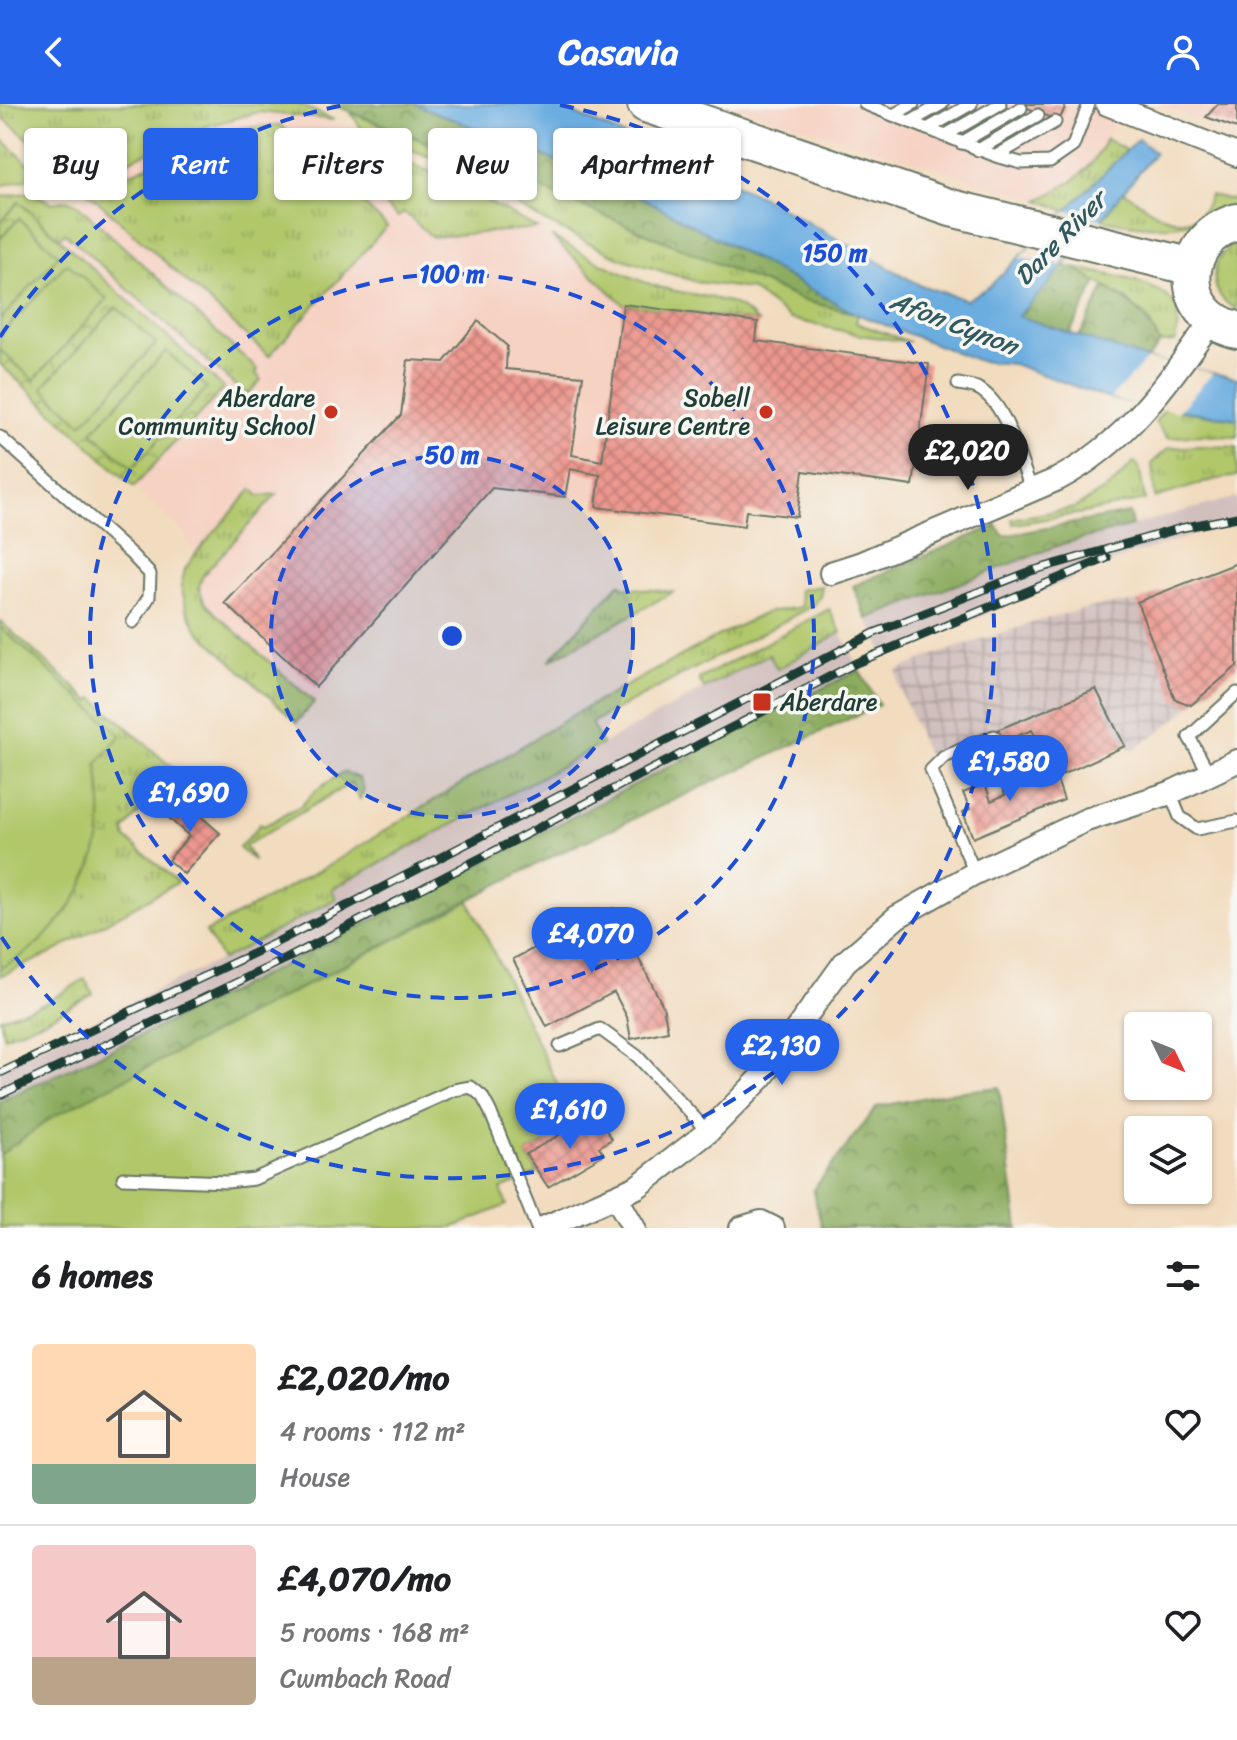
<!DOCTYPE html>
<html lang="en">
<head>
<meta charset="utf-8">
<style>
  :root { --surface:#fff; --page:#f2f2f2; --text:#202124; --muted:#757577; --line:#e0e0e0; --accent:#2563eb }
  body { margin:0; font-family:Sriracha,sans-serif; background:var(--page); color:var(--text); height:100vh; display:flex; flex-direction:column; font-size:30px; white-space:nowrap }
  * { box-sizing:border-box; margin:0 }
  p { font-size:26px; color:var(--muted) }
  .icon { flex:none; width:44px; height:44px; fill:none; stroke:currentColor; stroke-width:2; stroke-linecap:round; stroke-linejoin:round }
  .map { position:relative; height:1124px; overflow:hidden }
  .details { display:flex; flex-direction:column; background:var(--surface); flex:1 }
  .details>* { flex:none }
  .top-card { position:absolute; left:24px; top:24px; width:800px; height:72px; display:flex; gap:16px }
  .needle { width:52px; rotate:133deg }
  .buttons { position:absolute; left:1124px; top:908px; display:grid; gap:16px }
  .buttons a { display:grid; place-items:center; width:88px; height:88px; border-radius:8px; background:var(--surface); box-shadow:0 2px 6px #0004; font-size:40px }
  .price { position:absolute; translate:-50% -68px; padding:0 18px; border-radius:28px; background:var(--accent); color:#fff; font-size:26px; line-height:52px; filter:drop-shadow(0 2px 4px #0008) }
  .price::after { content:''; position:absolute; left:50%; top:48px; width:24px; height:18px; margin-left:-12px; background:inherit; clip-path:polygon(0 0,100% 0,50% 100%) }
  .price.on { background:#222; color:#fff }
  ul { padding:0; list-style:none }
  li { display:flex; align-items:center; gap:24px; height:200px; padding:0 32px }
  li+li { border-top:2px solid var(--line) }
  li span { display:grid; place-items:center; flex:none; width:224px; height:160px; border-radius:8px; color:#555 }
  li>.icon { margin-inline-start:auto }
  span .icon { width:96px; height:96px; fill:#fffc; stroke-width:1 }
  li b { font-size:34px }
  h2 { display:flex; justify-content:space-between; align-items:center; height:96px; padding:0 32px; font-size:34px }
  .pill { padding:0 28px; border-radius:8px; background:var(--surface); box-shadow:0 2px 6px #0004; font-size:28px; line-height:72px }
  .pill.on { background:var(--accent); color:#fff }
  header { display:flex; justify-content:space-between; align-items:center; height:104px; padding:0 32px; background:var(--accent); color:#fff; font-size:36px; font-weight:800 }
  .map>svg:first-child { display:block }
  .built { fill:#f6d2c3 }
  .industrial { fill:url(#industrial-grid) }
  .railway { fill:#d1bfbd }
  .grass { fill:url(#grass-tufts); stroke:#688250; stroke-width:2 }
  .forest { fill:url(#forest-crowns); stroke:#56744a; stroke-width:2 }
  .park { fill:url(#park-crowns); stroke:#688250; stroke-width:2 }
  .garden { fill:#b1c76b; stroke:#688250; stroke-width:2 }
  .water { fill:#6cade0; stroke:#46758a; stroke-width:2 }
  .pier { fill:#f2dcbf }
  .building { fill:url(#building-cross-hatch) }
  .lines { fill:none; stroke-linecap:round; stroke-linejoin:round }
  .service-casing { stroke:#697565; stroke-width:15 }
  .minor-casing { stroke:#697565; stroke-width:26 }
  .primary-casing { stroke:#697565; stroke-width:40 }
  .service { stroke:#fff; stroke-width:11 }
  .minor { stroke:#fff; stroke-width:22 }
  .primary { stroke:#fff; stroke-width:36 }
  .rail-casing { stroke:#1f3d34; stroke-width:9 }
  .rail { stroke:#f6f6f2; stroke-width:6; stroke-dasharray:18; stroke-linecap:butt }
  .ring { fill:none; stroke:#1d4ed8; stroke-width:4; stroke-dasharray:14 10 }
  .poi-dot { fill:#c8321e; stroke:#f6f6f2; stroke-width:3 }
  .labels { text-anchor:middle; stroke-width:7; stroke-linejoin:round; paint-order:stroke }
  .poi-label { font-size:24px; fill:#1f3d34; stroke:#f6f6f2; text-anchor:end }
  .water-label { font-size:26px; font-style:italic; fill:#32595f; stroke:#f6f6f2 }
  .centre { fill:#1d4ed8; stroke:#f6f6f2; stroke-width:4 }
  .ring-label { font-size:24px; text-anchor:middle; font-weight:bold; fill:#1d4ed8; stroke:#f6f6f2; stroke-width:7; stroke-linejoin:round; paint-order:stroke }
</style>
</head>
<body>
<header><svg class="icon" aria-label="back" viewBox="0 0 24 24"><path d="M15 5l-7 7 7 7"/></svg>Casavia<svg class="icon" aria-label="person" viewBox="0 0 24 24"><circle cx="12" cy="8" r="4"/><path d="M4 21q1-7 8-7t8 7"/></svg></header>
<div class="map">
<svg width="1237" height="1124" viewBox="0 0 1237 1124">
  <defs>
    <pattern id="industrial-grid" width="8" height="8" patternUnits="userSpaceOnUse" patternTransform="scale(2)"><rect width="8" height="8" fill="#d1bfbd"/><path d="M0 4h8M4 0v8" fill="none" stroke="#a99c9a"/></pattern>
    <pattern id="grass-tufts" width="24" height="20" patternUnits="userSpaceOnUse" patternTransform="scale(2)"><rect width="24" height="20" fill="#b1c76b"/><path d="M3 7l-1-3M5 7V3M7 7l1-3M15 17l-1-3M17 17v-4M19 17l1-3" fill="none" stroke="#8fa359"/></pattern>
    <pattern id="forest-crowns" width="20" height="18" patternUnits="userSpaceOnUse" patternTransform="scale(2)"><rect width="20" height="18" fill="#8cac5f"/><path d="M2 6a3 3 0 1 1 6 0M12 15a3 3 0 1 1 6 0" fill="none" stroke="#728d4f"/></pattern>
    <pattern id="park-crowns" width="20" height="18" patternUnits="userSpaceOnUse" patternTransform="scale(2)"><rect width="20" height="18" fill="#b1c76b"/><path d="M2 6a3 3 0 1 1 6 0M12 15a3 3 0 1 1 6 0" fill="none" stroke="#8fa359"/></pattern>
    <pattern id="building-cross-hatch" width="8" height="8" patternUnits="userSpaceOnUse" patternTransform="scale(2)"><rect width="8" height="8" fill="#ed988f"/><path d="M0 0l8 8M0 8l8-8" fill="none" stroke="#bf7d76"/></pattern>
  </defs>
  <rect width="100%" height="100%" fill="#f6f6f2"/>
  <filter id="ink" filterUnits="userSpaceOnUse"><feTurbulence type="fractalNoise" baseFrequency=".0125" numOctaves="2"/><feDisplacementMap in="SourceGraphic" scale="16" xChannelSelector="R" yChannelSelector="G"/><feConvolveMatrix kernelMatrix="1 2 1 2 8 2 1 2 1" color-interpolation-filters="sRGB"/></filter>
  <filter id="wash" filterUnits="userSpaceOnUse"><feTurbulence type="fractalNoise" baseFrequency=".006" numOctaves="4" result="noise"/><feDisplacementMap in="SourceGraphic" scale="32" xChannelSelector="R" yChannelSelector="G"/><feGaussianBlur stdDeviation="1.8" result="paint"/><feColorMatrix in="noise" values="0 0 0 0 0 0 0 0 0 0 0 0 0 0 0 0 0 1.4 0 .05"/><feComposite in="paint" operator="in"/></filter>
  <g filter="url(#wash)">
    <rect width="100%" height="100%" fill="#f2dcbf"/>
    <g class="built">
      <polygon points="728,0 1123,0 1096,57 1072,79 1039,96"/>
      <polygon points="1159,0 1237,0 1237,34 1165,2"/>
      <polygon points="259,8 297,11 342,20 341,31 436,70 608,163 619,182 623,200 597,396 492,384 332,567 338,572 297,618 198,527 187,506 181,482 185,465 197,448 186,438 185,429 0,260 0,118 73,106 93,85 92,61 121,60 207,22"/>
    </g>
    <polygon class="industrial" points="1237,459 1237,562 1172,618 1134,646 1125,642 1057,673 1032,626 1002,638 997,626 928,653 898,581 897,567 925,554 1044,515 1101,501 1137,498"/>
    <g class="railway">
      <polygon points="1237,393 1237,420 1201,428 1128,452 967,518 886,554 867,515 1062,440"/>
      <polygon points="841,528 859,566 672,660 274,866 88,957 0,997 0,962 262,835 336,795 331,786 769,550 778,565"/>
    </g>
    <g class="grass">
      <polygon points="0,0 298,0 334,16 259,8 207,22 121,60 81,60 61,45 42,47 0,11"/>
      <polygon points="351,9 507,70 805,197 858,210 856,219 910,238 860,231 791,215 750,185 697,178 620,154 544,117 440,57 363,27"/>
      <polygon points="280,21 387,122 269,252 81,82 83,73 128,70 241,24"/>
      <polygon points="340,31 436,70 537,124 432,133 404,108 398,113 326,47"/>
      <polygon points="0,33 32,63 29,75 0,82"/>
      <path d="M1106 35 1127 47 1066 107 1039 96C1071 79 1091 69 1106 35Z"/>
      <path d="M1123 87C1151 106 1194 142 1210 91L1237 97V105C1181 125 1161 127 1103 116Z"/>
      <polygon points="31,88 52,99 67,96 78,101 258,266 256,269 261,276 248,290 240,286 65,129 59,134 19,98 0,118 0,93"/>
      <path d="M551 132C585 151 619 170 656 182 692 194 730 188 758 218L623 200Z"/>
      <path d="M1237 139V205C1207 193 1207 152 1237 139Z"/>
      <path d="M1074 164C1100 169 1159 177 1174 200 1181 211 1177 226 1175 238L1160 239 1146 213 1126 195Z"/>
      <polygon points="1165,305 1237,315 1237,333 1198,331 1167,334 1155,318"/>
      <polygon points="1199,342 1237,343 1237,372 1213,376 1155,394 1152,359 1169,344"/>
      <polygon points="1134,358 1139,363 1145,396 1083,409 1013,420 1012,415 1074,404 1111,382"/>
      <polygon points="252,385 259,392 277,390 203,471 199,483 204,497 216,510 314,598 297,618 198,527 187,506 181,482 185,465 197,448"/>
      <polygon points="619,480 622,480 622,483 673,488 549,557"/>
      <polygon points="822,482 820,493 813,502 591,619 602,640 332,785 336,795 222,856 206,828 329,761 576,609 716,533 767,508 802,503 799,486"/>
      <polygon points="829,505 841,528 777,565 769,550 704,585 699,575"/>
      <polygon points="0,517 90,597 94,594 176,667 124,726 126,734 178,778 50,850 0,872 0,848 83,690 109,621 0,523"/>
      <polygon points="343,668 359,674 364,685 360,695 351,679 245,742 254,757 239,744 260,720 264,722 301,702 315,687"/>
      <polygon points="85,875 93,890 45,916 4,933 0,914 45,899"/>
    </g>
    <g class="forest">
      <polygon points="331,0 415,0 628,86 854,209 805,197 507,70"/>
      <polygon points="1061,161 1074,164 1097,178 1069,230 1017,213"/>
      <path d="M1105 183C1133 200 1145 211 1160 239L1147 255 1079 233Z"/>
      <polygon points="1129,409 1132,422 1062,440 867,515 853,482 997,421 1003,432"/>
      <path d="M859 566 879 601 553 752 56 1011 0 1051V997C292 865 573 709 859 566Z"/>
      <polygon points="999,983 1018,1124 822,1124 813,1086 877,1003 946,989"/>
    </g>
    <polygon class="park" points="19,98 224,284 134,383 0,260 0,118"/>
    <g class="garden">
      <polygon points="19,114 59,151 0,216 0,135"/>
      <polygon points="67,159 107,195 34,276 0,246 0,232"/>
      <polygon points="116,203 156,239 82,320 42,284"/>
      <polygon points="166,247 207,284 132,364 92,328"/>
      <path d="M0 523 121 631 97 660C101 686 104 715 98 741 85 793 48 841 0 864Z"/>
      <polygon points="469,797 577,1021 526,1050 538,1069 501,1085 507,1101 452,1124 0,1124 0,1051 56,1011"/>
    </g>
    <path class="water" d="M415 0H553L760 92 920 181 966 196 990 182 1138 35 1155 49C1109 103 1068 162 1018 212L1147 255 1237 274V315L1110 295 1013 260 979 257 854 209 628 86Z"/>
    <g class="pier">
      <polygon points="1066,107 1103,116 1061,161 1019,154"/>
      <polygon points="1147,255 1213,269 1178,308 1110,295"/>
    </g>
    <g id="blocks">
      <g class="building">
        <polygon points="1018,0 1063,0 1066,1 1059,17"/>
        <polygon points="1218,0 1237,0 1237,24 1206,13"/>
        <polygon points="623,200 758,218 756,237 929,260 913,382 803,367 797,413 746,407 744,422 596,403 600,371 570,365 565,393 492,384 316,583 225,499 401,311 408,256 444,258 478,217 507,242 506,265 583,272 572,351 602,357"/>
        <polygon points="1237,459 1237,562 1191,601 1175,595 1137,498"/>
        <polygon points="1096,585 1125,642 1057,673 1032,626 1002,638 997,626"/>
        <polygon points="1047,663 1049,669 1054,667 1064,696 973,734 963,708 970,705 963,689 985,680 991,697 1005,691 1001,680 1023,672 1027,683 1042,677 1038,666"/>
        <polygon points="178,692 220,729 184,770 168,756 189,732 163,709"/>
        <polygon points="613,804 663,902 668,927 631,935 627,913 614,888 547,923 513,855"/>
        <polygon points="596,1010 612,1035 599,1043 604,1050 548,1083 526,1050"/>
      </g>
    </g>
  </g>
  <g filter="url(#ink)">
    <use href="#blocks" fill-opacity="0" stroke="#697565" stroke-width="2"/>
    <g class="lines">
      <g class="service-casing">
        <g id="service">
          <polyline points="865,0 996,52 1021,59 1050,58 1073,42 1089,0"/>
          <polyline points="893,11 913,0"/>
          <polyline points="910,18 942,0"/>
          <polyline points="927,25 971,0"/>
          <polyline points="944,32 1000,0"/>
          <polyline points="961,39 1021,4"/>
          <polyline points="978,46 1038,11"/>
          <polyline points="996,52 1055,18"/>
          <path d="M958 280C964 281 972 282 977 284 1008 299 1019 358 1032 386"/>
          <polyline points="0,333 131,450 150,470 149,493 133,518"/>
          <polyline points="1210,671 1189,633 1237,589"/>
          <polyline points="1170,689 1180,713 1197,725 1237,717"/>
          <polyline points="975,769 931,666 944,653 994,632"/>
          <polyline points="560,942 600,925 637,952 708,1028"/>
          <polyline points="123,1074 227,1078 254,1075 454,986 471,983 482,992 490,1007 537,1124"/>
        </g>
      </g>
      <g class="minor-casing">
        <g id="minor">
          <polyline points="1107,0 1237,51"/>
          <path d="M831 469 859 460 1058 375C1128 338 1168 278 1213 215"/>
          <polyline points="616,1093 634,1124"/>
          <polyline points="543,1124 637,1083 708,1028 762,973 845,858 897,813 975,769 1086,716 1170,689 1237,657"/>
          <polyline points="741,1124 761,1118 773,1124"/>
        </g>
      </g>
      <g class="primary-casing">
        <g id="primary">
          <polyline points="646,0 951,104 1193,163"/>
          <path d="M1237 118C1179 134 1176 212 1237 226"/>
        </g>
      </g>
      <use href="#service" class="service"/>
      <use href="#minor" class="minor"/>
      <use href="#primary" class="primary"/>
      <g class="rail-casing">
        <g id="rail">
          <polyline points="0,969 275,839 874,529 1031,467 1181,424 1237,413"/>
          <polyline points="0,991 286,855 856,559 1107,454"/>
        </g>
      </g>
      <use href="#rail" class="rail"/>
    </g>
  </g>
  <circle cx="452" cy="532" r="181" fill="#1d4ed8" fill-opacity=".12"/>
  <g class="ring">
    <circle cx="452" cy="532" r="181"/>
    <circle cx="452" cy="532" r="362"/>
    <path d="M0 233A542 542 0 0 1 344 1M560 1A542 542 0 1 1 0 831"/>
  </g>
  <g class="poi-dot">
    <circle cx="331" cy="308" r="8"/>
    <circle cx="766" cy="308" r="8"/>
    <rect x="752" y="588" width="20" height="20" rx="4"/>
  </g>
  <g class="labels">
    <g class="poi-label">
      <text x="315" y="302">Aberdare<tspan x="315" dy="28">Community School</tspan></text>
      <text x="750" y="302">Sobell<tspan x="750" dy="28">Leisure Centre</tspan></text>
      <text x="780" y="606" text-anchor="start">Aberdare</text>
    </g>
    <g class="water-label">
      <text transform="translate(1060 134) rotate(-46)" y="9">Dare River</text>
      <text transform="translate(954 219) rotate(21)" y="9">Afon Cynon</text>
    </g>
  </g>
  <circle cx="452" cy="532" r="12" class="centre"/>
  <g class="ring-label">
    <text x="835" y="157">150 m</text>
    <text x="452" y="178">100 m</text>
    <text x="452" y="359">50 m</text>
  </g>
</svg>
<div class="buttons">
<a><svg class="needle" viewBox="-14 -14 28 28"><path d="M0-13l5 13h-10z" fill="#e53935"/><path d="M0 13l5-13h-10z" fill="#757577"/></svg></a>
<a><svg class="icon" aria-label="layers" viewBox="0 0 24 24"><path d="M12 4l9 5-9 5-9-5zM3 14l9 5 9-5"/></svg></a>
</div>
<b class="price on" style="left:968px;top:388px">£2,020</b>
<b class="price" style="left:1010px;top:699px">£1,580</b>
<b class="price" style="left:190px;top:730px">£1,690</b>
<b class="price" style="left:592px;top:871px">£4,070</b>
<b class="price" style="left:782px;top:983px">£2,130</b>
<b class="price" style="left:570px;top:1047px">£1,610</b>
<div class="top-card">
<a class="pill">Buy</a>
<a class="pill on">Rent</a>
<a class="pill">Filters</a>
<a class="pill">New</a>
<a class="pill">Apartment</a>
</div>
</div>
<section class="details">
<h2>6 homes<svg class="icon" aria-label="filters" viewBox="0 0 24 24"><path d="M4 7h16M4 17h16"/><circle cx="9" cy="7" r="2"/><circle cx="15" cy="17" r="2"/></svg></h2>
<ul>
<li><span style="background:linear-gradient(#ffd9b3 75%,#7fa58c 0)"><svg class="icon" aria-label="home" viewBox="0 0 24 24"><path d="M3 11l9-7 9 7M6 9v11h12V9"/></svg></span><div><b>£2,020/mo</b><p>4 rooms · 112 m²</p><p>House</p></div><svg class="icon" aria-label="heart" viewBox="0 0 24 24"><path d="M12 20l-8-8c-3-5 5-10 8-4 3-6 11-1 8 4z"/></svg></li>
<li><span style="background:linear-gradient(#f6c9c9 70%,#b9a48a 0)"><svg class="icon" aria-label="home" viewBox="0 0 24 24"><path d="M3 11l9-7 9 7M6 9v11h12V9"/></svg></span><div><b>£4,070/mo</b><p>5 rooms · 168 m²</p><p>Cwmbach Road</p></div><svg class="icon" aria-label="heart" viewBox="0 0 24 24"><path d="M12 20l-8-8c-3-5 5-10 8-4 3-6 11-1 8 4z"/></svg></li>
</ul>
</section>
</body>
</html>
